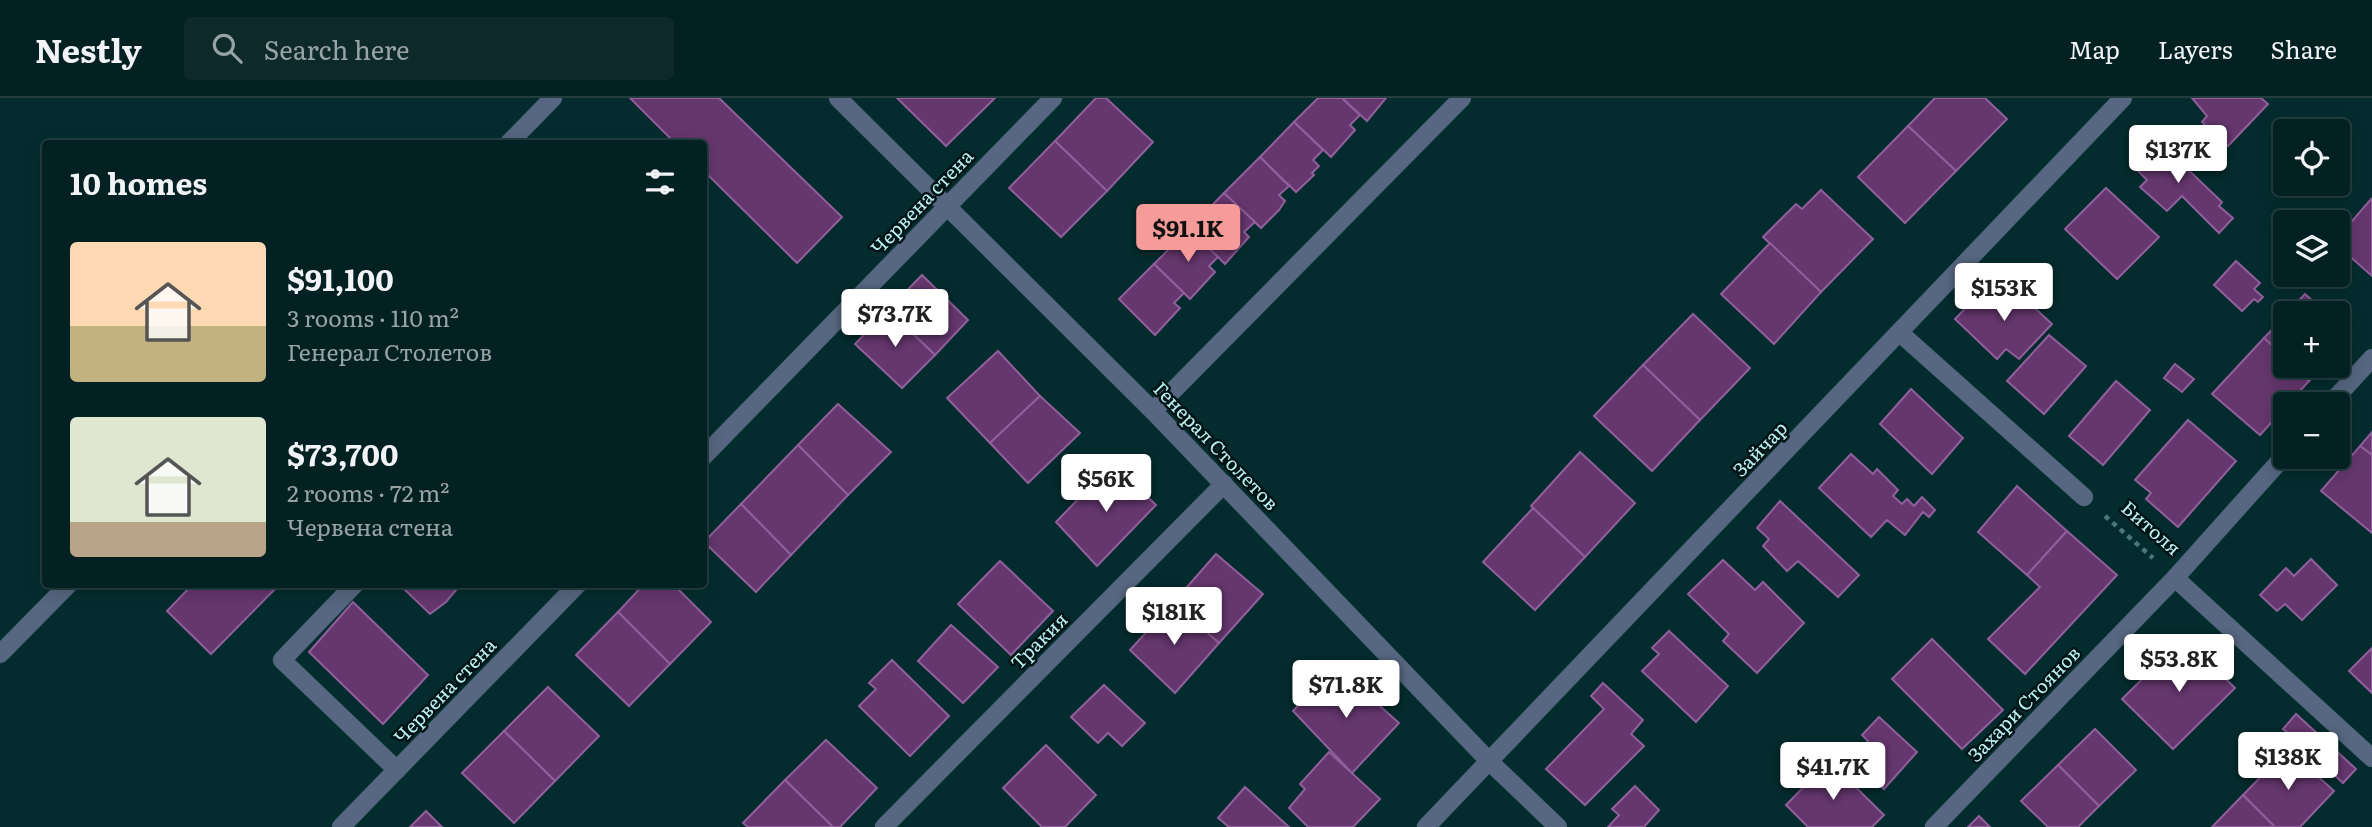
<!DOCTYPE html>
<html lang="en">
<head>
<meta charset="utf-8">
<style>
  :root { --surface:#032122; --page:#0d292a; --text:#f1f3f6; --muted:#97a3a5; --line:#243e40; --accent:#f59b9a }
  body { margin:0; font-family:Literata,serif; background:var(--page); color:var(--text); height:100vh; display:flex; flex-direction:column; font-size:26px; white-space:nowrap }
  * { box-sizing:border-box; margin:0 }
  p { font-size:23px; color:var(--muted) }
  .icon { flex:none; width:38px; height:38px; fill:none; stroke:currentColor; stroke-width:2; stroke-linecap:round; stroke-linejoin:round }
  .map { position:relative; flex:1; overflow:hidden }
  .sheet { position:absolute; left:42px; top:42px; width:665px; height:448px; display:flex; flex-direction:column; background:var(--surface); border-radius:7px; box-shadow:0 4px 18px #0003,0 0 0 2px var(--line) }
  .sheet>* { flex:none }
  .tools { position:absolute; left:2273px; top:21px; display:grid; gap:14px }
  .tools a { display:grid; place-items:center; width:77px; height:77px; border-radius:7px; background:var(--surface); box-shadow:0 4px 18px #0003,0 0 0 2px var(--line); font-size:35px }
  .price { position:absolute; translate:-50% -60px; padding:0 16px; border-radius:7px; background:#fff; color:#222; font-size:23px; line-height:46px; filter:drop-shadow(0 2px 4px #0008) }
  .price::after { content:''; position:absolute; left:50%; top:42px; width:21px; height:16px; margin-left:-10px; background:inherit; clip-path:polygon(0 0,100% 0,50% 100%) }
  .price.on { background:var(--accent); color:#111 }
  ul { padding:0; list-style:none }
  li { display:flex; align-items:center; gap:21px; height:175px; padding:0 28px }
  li span { display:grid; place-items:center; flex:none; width:196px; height:140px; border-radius:7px; color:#555 }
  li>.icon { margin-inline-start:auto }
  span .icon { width:84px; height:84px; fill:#fffc; stroke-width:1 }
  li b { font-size:30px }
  h2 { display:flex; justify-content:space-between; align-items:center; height:84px; padding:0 28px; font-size:30px }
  header { display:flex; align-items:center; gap:42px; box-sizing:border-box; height:98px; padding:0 35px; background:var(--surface); border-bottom:2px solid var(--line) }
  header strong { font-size:33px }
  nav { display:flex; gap:38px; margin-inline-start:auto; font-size:24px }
  .search { width:490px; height:63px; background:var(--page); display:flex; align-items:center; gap:18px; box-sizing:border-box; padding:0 24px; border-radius:7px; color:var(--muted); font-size:26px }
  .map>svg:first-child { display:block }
  .building { fill:#65376e; stroke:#915f9b; stroke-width:2 }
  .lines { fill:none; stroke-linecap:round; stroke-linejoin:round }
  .minor-casing { stroke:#1e484a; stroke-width:19 }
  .tertiary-casing { stroke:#1e484a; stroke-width:19 }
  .path { stroke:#497679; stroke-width:4.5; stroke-dasharray:5 5; stroke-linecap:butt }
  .minor { stroke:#576781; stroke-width:18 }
  .tertiary { stroke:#576781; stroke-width:18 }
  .labels { text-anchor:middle; stroke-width:5; stroke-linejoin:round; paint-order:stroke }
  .street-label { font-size:19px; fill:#bcf1f4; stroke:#001315 }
</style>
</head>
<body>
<header>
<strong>Nestly</strong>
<div class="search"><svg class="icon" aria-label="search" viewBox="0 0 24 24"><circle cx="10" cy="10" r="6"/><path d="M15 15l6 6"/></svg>Search here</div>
<nav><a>Map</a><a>Layers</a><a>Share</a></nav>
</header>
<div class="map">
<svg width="2372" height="729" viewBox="0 0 2372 729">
  <rect width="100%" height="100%" fill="#042c2e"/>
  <g class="building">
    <polygon points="630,0 719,0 842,119 797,165 704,73 704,46 676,46"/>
    <polygon points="897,0 995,0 946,48"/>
    <polygon points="1096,0 1106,0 1153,44 1107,93 1055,43"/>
    <polygon points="1318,0 1342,0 1360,17 1350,27 1355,32 1331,59 1294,24"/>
    <polygon points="1342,0 1386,0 1367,23"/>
    <polygon points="1935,0 1985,0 2007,21 1956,73 1908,28"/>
    <polygon points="2192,0 2261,0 2268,6 2228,48 2202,24 2207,18"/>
    <polygon points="1294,24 1323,52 1313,62 1319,68 1312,75 1314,77 1296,94 1260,59"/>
    <polygon points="1908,28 1956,73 1905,125 1858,79"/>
    <polygon points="2155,40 2222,104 2219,108 2233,120 2219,135 2182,98 2167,113 2140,89 2147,82 2131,66"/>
    <polygon points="1055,43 1107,93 1061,139 1009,90"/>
    <polygon points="1260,59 1289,88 1279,97 1285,103 1279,112 1261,130 1224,95"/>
    <polygon points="2106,90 2159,139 2117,181 2065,131"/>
    <polygon points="1821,92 1873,141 1821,194 1763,139 1796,106 1802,111"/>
    <polygon points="1224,95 1255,124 1244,134 1249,139 1225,166 1189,131"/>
    <polygon points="2372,100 2372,178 2338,148 2338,139"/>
    <polygon points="1189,131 1218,159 1209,168 1215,174 1190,201 1154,166"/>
    <polygon points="1770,145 1821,194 1774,246 1721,196"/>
    <polygon points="2236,163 2260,185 2254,191 2263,199 2258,204 2254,201 2242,213 2214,187"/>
    <polygon points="1154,166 1184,195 1174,205 1180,210 1155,237 1119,201"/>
    <polygon points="922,177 968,222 935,257 888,212"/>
    <polygon points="2011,188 2052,226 2019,261 2006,251 1997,261 1955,221 1984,191 1996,203"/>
    <polygon points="2305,196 2326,215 2287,215"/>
    <polygon points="888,212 935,257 902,290 855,246"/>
    <polygon points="1693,216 1750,270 1700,322 1643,267"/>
    <polygon points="2286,217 2286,260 2264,240"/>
    <polygon points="2338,226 2351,238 2338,252"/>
    <polygon points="2049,237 2086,268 2044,316 2007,283"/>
    <polygon points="2264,240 2286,260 2286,268 2293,268 2309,283 2260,337 2212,296"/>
    <polygon points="998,253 1040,298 990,345 947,300"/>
    <polygon points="2175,266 2194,281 2182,294 2164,280"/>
    <polygon points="1643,267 1700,322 1652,373 1594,318"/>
    <polygon points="2293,268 2323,268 2309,283"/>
    <polygon points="2116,283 2150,312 2103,367 2069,338"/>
    <polygon points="1911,291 1963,340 1932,376 1880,326"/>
    <polygon points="1040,298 1080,335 1028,385 990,345"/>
    <polygon points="838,306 891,354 848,397 798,347"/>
    <polygon points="2188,322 2236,363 2178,429 2146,401 2151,395 2135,382"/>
    <polygon points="2372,334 2372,357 2360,348"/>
    <polygon points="798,347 848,397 791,457 741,406"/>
    <polygon points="2360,348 2372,357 2372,435 2321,393"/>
    <polygon points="1580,354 1635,405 1585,459 1531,408"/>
    <polygon points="1851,356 1873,376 1877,371 1898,392 1893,398 1902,406 1907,401 1914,408 1922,399 1935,412 1929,419 1923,414 1905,437 1887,422 1871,439 1819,390"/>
    <polygon points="1113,365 1156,407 1097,468 1056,424"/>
    <polygon points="2017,388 2067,433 2027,477 1978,434"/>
    <polygon points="1780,403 1859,477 1838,499 1798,463 1787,473 1763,448 1769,441 1757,430"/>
    <polygon points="741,406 791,457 756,494 704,444"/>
    <polygon points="1533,410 1585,459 1535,512 1483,464"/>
    <polygon points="2067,433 2117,477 2025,576 1988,541 2040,489 2027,477"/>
    <polygon points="1216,456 1263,496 1219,545 1173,505"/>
    <polygon points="2311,461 2337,487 2302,522 2285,506 2277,513 2260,497 2286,470 2294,478"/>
    <polygon points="1723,462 1755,492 1763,484 1804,525 1757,575 1723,543 1729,536 1688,496"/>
    <polygon points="1000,463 1053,513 1011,557 958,506"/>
    <polygon points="193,486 280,486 211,556 167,513"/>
    <polygon points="407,486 461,486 446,504 430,516 403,490"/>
    <polygon points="644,486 673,486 711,524 670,566 618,514"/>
    <polygon points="353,504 428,577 383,626 309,554"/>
    <polygon points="1173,505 1219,545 1175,595 1130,552"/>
    <polygon points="618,514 670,566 629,608 576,557"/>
    <polygon points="951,527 998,569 963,605 918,563"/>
    <polygon points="1669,533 1728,588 1696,624 1642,573 1659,556 1652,550"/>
    <polygon points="2184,540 2235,590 2173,651 2122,601"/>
    <polygon points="1932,541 2003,612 1962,651 1892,581"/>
    <polygon points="2372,550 2372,595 2349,573"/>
    <polygon points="892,562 949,618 910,658 859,608 876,591 869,585"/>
    <polygon points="1343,575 1399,625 1352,675 1293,613 1319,584 1327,591"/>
    <polygon points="1603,585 1643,622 1631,636 1644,648 1585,707 1546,671 1604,611 1591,598"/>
    <polygon points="1104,587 1145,625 1122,648 1108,635 1098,645 1071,619"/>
    <polygon points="548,589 599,638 555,683 504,633"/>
    <polygon points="2296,616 2356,671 2343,685 2315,659 2317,655 2283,631"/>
    <polygon points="1879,619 1917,654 1884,691 1854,662 1868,643 1862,637"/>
    <polygon points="2095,631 2136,672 2099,708 2058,667"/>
    <polygon points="504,633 555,683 514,725 462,675"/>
    <polygon points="826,642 877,690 840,729 833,729 785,682"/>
    <polygon points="1046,647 1096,697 1065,729 1042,729 1003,690"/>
    <polygon points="2288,651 2334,693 2300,729 2275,729 2243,697"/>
    <polygon points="1329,654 1380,701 1353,729 1308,729 1289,710 1305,691 1300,686"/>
    <polygon points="1829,663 1884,717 1872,729 1808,729 1786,707"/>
    <polygon points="2058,667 2099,708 2078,729 2048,729 2021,703"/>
    <polygon points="785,682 833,729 748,729 743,725"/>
    <polygon points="1635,688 1659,712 1644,729 1608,729 1619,717 1612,711"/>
    <polygon points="1245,689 1289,729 1229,729 1218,720"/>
    <polygon points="2243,697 2275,729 2212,729"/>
    <polygon points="426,713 442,729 410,729"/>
    <polygon points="1979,718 1990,729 1968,729"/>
  </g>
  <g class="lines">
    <g class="minor-casing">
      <g id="minor">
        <polyline points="838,0 1153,313 1491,665 1558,729"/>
        <polyline points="1900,235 2084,399"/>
        <polyline points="2330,306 2372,260"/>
        <polyline points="1153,313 1462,0"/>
        <polyline points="704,358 1053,0"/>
        <polyline points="2175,480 2372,660"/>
        <polyline points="355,486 282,562 397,672"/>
        <polyline points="341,729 578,486"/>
        <polyline points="884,729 1224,386"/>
        <polyline points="1426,729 2123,0"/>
        <polyline points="1934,729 2175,480 2286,356"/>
      </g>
    </g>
    <g class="tertiary-casing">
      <g id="tertiary">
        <polyline points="508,46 553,0"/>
        <polyline points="0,556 69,486"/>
      </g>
    </g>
    <polyline class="path" points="2105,418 2153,460"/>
    <use href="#minor" class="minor"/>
    <use href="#tertiary" class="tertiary"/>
  </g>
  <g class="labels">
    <g class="street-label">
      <text transform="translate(922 104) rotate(-46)" y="7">Червена стена</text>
      <text transform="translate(1216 348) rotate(46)" y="7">Генерал Столетов</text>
      <text transform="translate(1760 351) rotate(-46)" y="7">Зайчар</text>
      <text transform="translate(2151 430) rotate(41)" y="7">Битоля</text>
      <text transform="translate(1039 543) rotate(-45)" y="7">Тракия</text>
      <text transform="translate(445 593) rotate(-46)" y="7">Червена стена</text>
      <text transform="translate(2024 606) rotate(-46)" y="7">Захари Стоянов</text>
    </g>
  </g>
</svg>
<div class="tools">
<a><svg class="icon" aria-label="locate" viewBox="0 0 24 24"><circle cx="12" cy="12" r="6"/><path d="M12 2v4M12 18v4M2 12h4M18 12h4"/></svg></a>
<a><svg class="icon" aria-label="layers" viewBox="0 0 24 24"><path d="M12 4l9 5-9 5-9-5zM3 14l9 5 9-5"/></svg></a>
<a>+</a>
<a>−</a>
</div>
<b class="price" style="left:2178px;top:87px">$137K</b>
<b class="price on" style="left:1188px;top:166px">$91.1K</b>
<b class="price" style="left:2004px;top:225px">$153K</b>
<b class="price" style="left:895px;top:251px">$73.7K</b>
<b class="price" style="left:1106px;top:416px">$56K</b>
<b class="price" style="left:1174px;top:549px">$181K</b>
<b class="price" style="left:2179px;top:596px">$53.8K</b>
<b class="price" style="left:1346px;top:622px">$71.8K</b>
<b class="price" style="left:2288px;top:694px">$138K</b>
<b class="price" style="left:1833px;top:704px">$41.7K</b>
<section class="sheet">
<h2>10 homes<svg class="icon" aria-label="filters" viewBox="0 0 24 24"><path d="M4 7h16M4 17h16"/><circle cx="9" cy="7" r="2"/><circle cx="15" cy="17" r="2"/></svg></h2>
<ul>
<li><span style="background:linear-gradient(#ffd9b3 60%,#c2b280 0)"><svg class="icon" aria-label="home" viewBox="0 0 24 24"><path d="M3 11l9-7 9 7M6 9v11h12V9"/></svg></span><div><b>$91,100</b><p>3 rooms · 110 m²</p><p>Генерал Столетов</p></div></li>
<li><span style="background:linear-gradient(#dfe7d0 75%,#b9a48a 0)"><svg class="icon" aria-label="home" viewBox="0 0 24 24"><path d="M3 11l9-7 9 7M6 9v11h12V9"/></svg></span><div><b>$73,700</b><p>2 rooms · 72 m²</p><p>Червена стена</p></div></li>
</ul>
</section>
</div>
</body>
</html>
